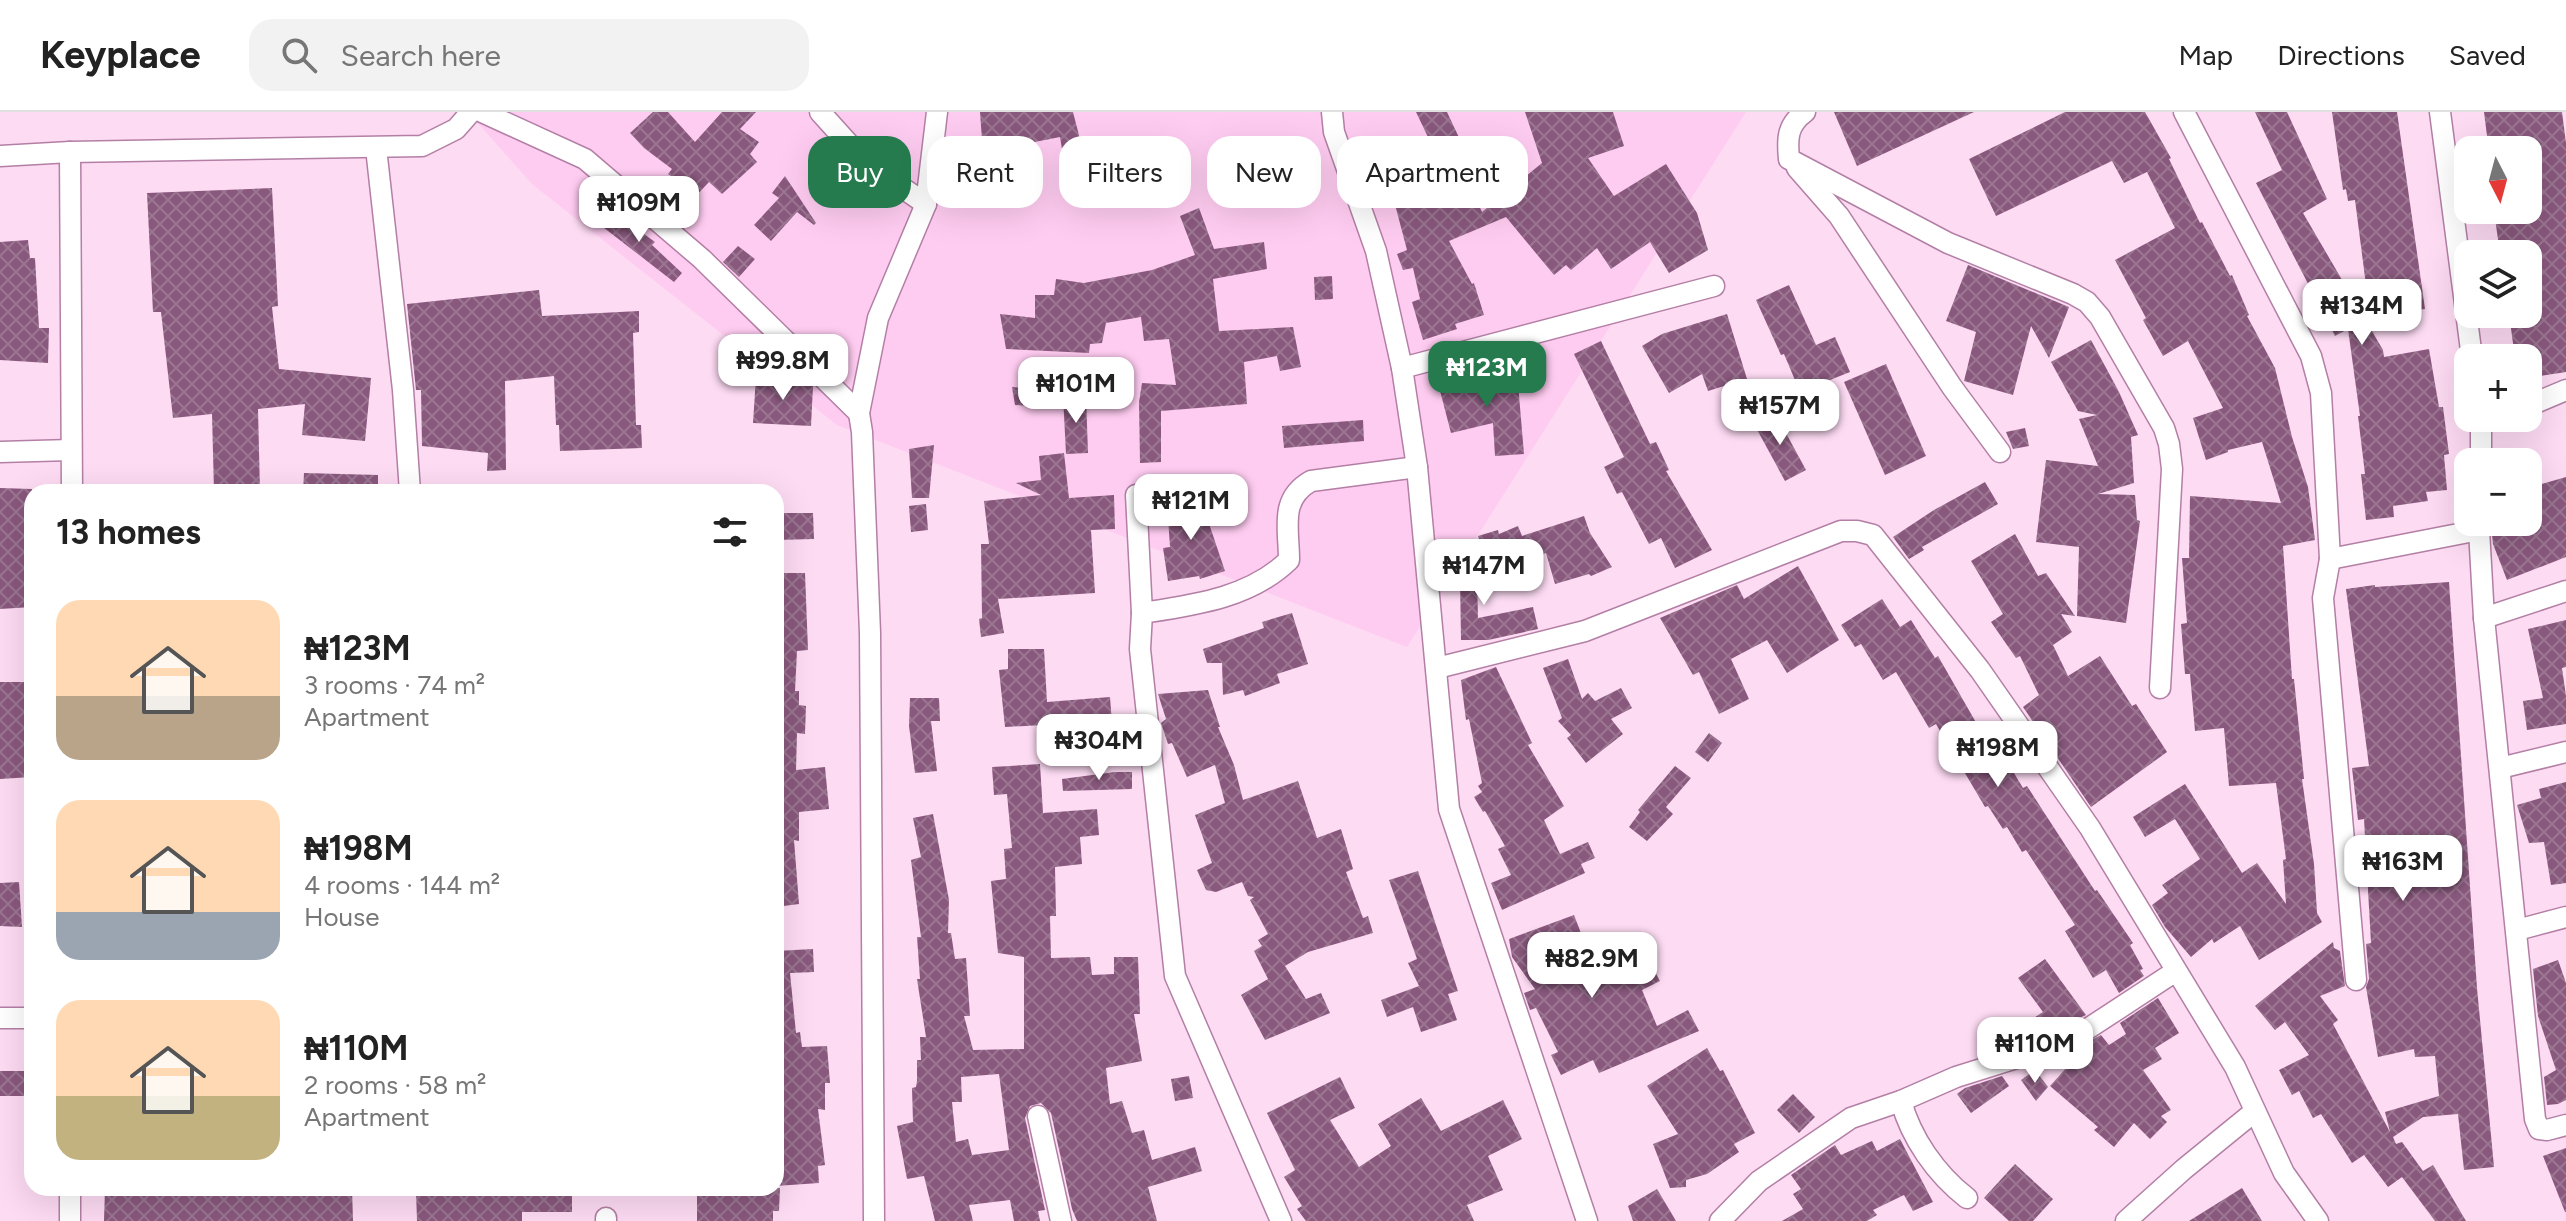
<!DOCTYPE html>
<html lang="en">
<head>
<meta charset="utf-8">
<style>
  :root { --surface:#fff; --page:#f2f2f2; --text:#222; --muted:#767676; --line:#e0e0e0; --accent:#257b4e }
  body { margin:0; font-family:Figtree,sans-serif; background:var(--page); color:var(--text); height:100vh; display:flex; flex-direction:column; font-size:30px; white-space:nowrap }
  * { box-sizing:border-box; margin:0 }
  p { font-size:26px; color:var(--muted) }
  .icon { flex:none; width:44px; height:44px; fill:none; stroke:currentColor; stroke-width:2; stroke-linecap:round; stroke-linejoin:round }
  .map { position:relative; flex:1; overflow:hidden }
  .details { position:absolute; left:24px; top:372px; width:760px; height:712px; display:flex; flex-direction:column; background:var(--surface); border-radius:24px; box-shadow:0 8px 32px #0002 }
  .details>* { flex:none }
  .banner { position:absolute; left:808px; top:24px; width:760px; height:72px; display:flex; gap:16px }
  .needle { width:52px; rotate:174deg }
  .tools { position:absolute; left:2454px; top:24px; display:grid; gap:16px }
  .tools a { display:grid; place-items:center; width:88px; height:88px; border-radius:16px; background:var(--surface); box-shadow:0 8px 32px #0002; font-size:40px }
  .price { position:absolute; translate:-50% -68px; padding:0 18px; border-radius:16px; background:#fff; color:#222; font-size:26px; line-height:52px; filter:drop-shadow(0 2px 4px #0008) }
  .price::after { content:''; position:absolute; left:50%; top:48px; width:24px; height:18px; margin-left:-12px; background:inherit; clip-path:polygon(0 0,100% 0,50% 100%) }
  .price.current { background:var(--accent); color:#fff }
  ul { padding:0; list-style:none }
  li { display:flex; align-items:center; gap:24px; height:200px; padding:0 32px }
  li span { display:grid; place-items:center; flex:none; width:224px; height:160px; border-radius:24px; color:#555 }
  li>.icon { margin-inline-start:auto }
  span .icon { width:96px; height:96px; fill:#fffc; stroke-width:1 }
  li b { font-size:34px }
  h2 { display:flex; justify-content:space-between; align-items:center; height:96px; padding:0 32px; font-size:34px }
  .chip { padding:0 28px; border-radius:24px; background:var(--surface); box-shadow:0 8px 32px #0002; font-size:28px; line-height:72px }
  .chip.current { background:var(--accent); color:#fff }
  header { display:flex; align-items:center; gap:48px; box-sizing:border-box; height:112px; padding:0 40px; background:var(--surface); border-bottom:2px solid var(--line) }
  header strong { font-size:38px }
  nav { display:flex; gap:44px; margin-inline-start:auto; font-size:28px }
  .search { width:560px; height:72px; background:var(--page); display:flex; align-items:center; gap:20px; box-sizing:border-box; padding:0 28px; border-radius:24px; color:var(--muted); font-size:30px }
  .map>svg:first-child { display:block }
  .built { fill:#ffccf1 }
  .building { fill:url(#building-cross-hatch); fill-rule:evenodd }
  .lines { fill:none; stroke-linecap:round; stroke-linejoin:round }
  .minor-casing { stroke:#b37fa5; stroke-width:23 }
  .minor { stroke:#fff; stroke-width:20 }
</style>
</head>
<body>
<header>
<strong>Keyplace</strong>
<div class="search"><svg class="icon" aria-label="search" viewBox="0 0 24 24"><circle cx="10" cy="10" r="6"/><path d="M15 15l6 6"/></svg>Search here</div>
<nav><a>Map</a><a>Directions</a><a>Saved</a></nav>
</header>
<div class="map">
<svg width="2566" height="1109" viewBox="0 0 2566 1109">
  <defs>
    <pattern id="building-cross-hatch" width="8" height="8" patternUnits="userSpaceOnUse" patternTransform="scale(2)"><rect width="8" height="8" fill="#89587d"/><path d="M0 0l8 8M0 8l8-8" fill="none" stroke="#9a7691"/></pattern>
  </defs>
  <rect width="100%" height="100%" fill="#fddbf3"/>
  <polygon class="built" points="468,0 1746,0 1407,535 837,313 532,72"/>
  <g class="building">
    <polygon points="653,0 668,0 695,30 722,0 756,0 740,17 759,30 750,42 757,50 722,82 709,70 675,106 655,87 674,66 668,62 672,57 644,36 630,21"/>
    <polygon points="980,0 1073,0 1083,39 1063,43 1060,25 1010,35 1011,40 983,42"/>
    <polygon points="1416,0 1447,0 1471,51 1462,56 1482,100 1542,51 1525,0 1613,0 1624,34 1588,46 1614,84 1666,52 1697,101 1708,138 1669,161 1650,130 1611,157 1597,136 1571,158 1566,153 1554,163 1506,105 1449,129 1472,172 1474,171 1484,203 1455,212 1457,217 1423,228 1412,190 1420,187 1413,156 1403,158 1397,142 1407,138 1393,85 1449,69"/>
    <polygon points="1834,0 1974,0 1857,54"/>
    <polygon points="2065,0 2145,0 2171,46 2169,47 2200,111 2202,110 2230,164 2232,163 2249,203 2247,204 2275,256 2292,325 2308,375 2315,428 2283,434 2292,567 2294,567 2304,667 2302,667 2314,752 2317,801 2322,810 2259,848 2240,814 2214,831 2212,827 2191,845 2165,815 2152,793 2168,781 2162,773 2200,747 2175,707 2145,725 2133,705 2185,672 2242,761 2257,751 2286,792 2283,748 2286,747 2276,671 2229,674 2224,616 2195,619 2190,562 2185,562 2181,512 2187,511 2182,446 2189,446 2190,384 2281,391 2262,330 2228,338 2228,340 2206,348 2193,306 2223,296 2188,229 2163,244 2143,208 2146,206 2115,148 2175,116 2147,60 2124,71 2112,49 1996,104 1969,47"/>
    <polygon points="2255,0 2287,0 2327,87 2303,101 2383,238 2384,245 2429,237 2439,295 2443,295 2449,342 2444,343 2447,378 2426,380 2428,389 2393,394 2394,405 2366,408 2361,362 2365,362 2358,304 2360,304 2348,217 2335,224 2256,71 2282,58"/>
    <polygon points="2332,0 2397,0 2425,197 2370,204 2355,88 2348,89 2346,77 2343,78"/>
    <polygon points="2484,0 2562,0 2566,31 2566,260 2528,266 2528,246 2515,246 2509,202 2528,202 2528,142 2500,142 2495,106 2540,99 2534,27 2488,32"/>
    <polygon points="1141,24 1144,43 1096,51 1093,32"/>
    <polygon points="785,64 816,111 814,113 797,100 771,129 754,113 779,86 772,81"/>
    <polygon points="272,76 278,194 272,195 279,257 371,266 365,329 302,323 305,292 258,297 260,380 214,380 212,302 173,306 161,200 153,200 147,81"/>
    <polygon points="1199,96 1214,137 1264,130 1267,157 1213,167 1219,219 1293,215 1301,255 1280,259 1277,244 1244,250 1247,292 1161,299 1161,350 1140,351 1139,290 1142,271 1176,273 1169,227 1144,229 1141,205 1106,211 1102,231 1090,232 1089,241 1006,237 1000,202 1035,206 1035,183 1054,183 1056,167 1084,171 1152,158 1195,143 1180,104"/>
    <polygon points="611,98 655,130 652,133 682,161 674,170 599,112"/>
    <polygon points="28,128 30,146 35,146 39,216 49,216 48,251 0,248 0,130"/>
    <polygon points="738,134 755,147 739,165 723,150"/>
    <polygon points="1968,153 2069,195 2049,246 2031,214 2013,283 1964,269 1976,220 1946,209"/>
    <polygon points="1332,164 1333,187 1315,188 1314,165"/>
    <polygon points="1789,173 1816,233 1835,225 1850,260 1800,280 1784,242 1781,243 1756,188"/>
    <polygon points="539,178 542,204 639,199 639,220 633,221 636,313 641,313 642,336 560,339 559,313 556,313 554,264 505,269 506,358 487,359 488,341 422,334 421,278 416,278 407,192"/>
    <polygon points="1727,202 1747,267 1708,279 1702,262 1669,281 1642,234 1662,222"/>
    <polygon points="2091,228 2119,280 2138,323 2131,325 2134,371 2098,382 2135,383 2137,408 2140,409 2126,511 2077,504 2079,435 2036,430 2046,348 2098,354 2079,307 2097,303 2078,299 2051,250"/>
    <polygon points="1601,229 1650,332 1656,330 1669,358 1666,359 1712,438 1675,456 1661,426 1649,432 1622,380 1617,382 1604,355 1624,345 1574,242"/>
    <polygon points="1886,252 1926,344 1885,363 1844,270"/>
    <polygon points="1517,260 1524,342 1495,344 1493,311 1451,321 1438,271 1457,265 1457,268"/>
    <polygon points="756,265 806,268 813,274 811,314 753,311"/>
    <polygon points="1012,275 1033,277 1032,294 1015,293"/>
    <polygon points="1063,283 1086,285 1088,341 1066,342"/>
    <polygon points="1775,301 1806,358 1785,369 1754,312"/>
    <polygon points="1363,308 1364,329 1284,336 1282,314"/>
    <polygon points="2025,316 2029,334 2013,337 2006,320"/>
    <polygon points="934,333 929,386 912,386 909,337"/>
    <polygon points="1064,341 1069,386 1114,383 1115,417 1091,418 1095,481 998,487 1004,521 981,525 979,507 982,506 981,432 989,432 984,389 1041,383 1016,371 1041,368 1039,344"/>
    <polygon points="304,361 378,363 378,380 303,380"/>
    <polygon points="2566,365 2566,445 2507,468 2493,432 2492,423 2528,410 2528,376"/>
    <polygon points="1985,370 1998,392 1922,435 1924,438 1909,447 1893,425 1934,398"/>
    <polygon points="0,376 32,377 32,495 0,497"/>
    <polygon points="1200,385 1225,459 1200,467 1199,464 1168,469 1163,436 1170,435 1167,391"/>
    <polygon points="926,392 928,418 911,420 909,394"/>
    <polygon points="776,401 813,401 814,427 776,428"/>
    <polygon points="1584,404 1590,421 1612,455 1591,464 1589,462 1555,472 1546,441 1515,454 1512,447 1487,454 1478,424 1498,418 1499,422 1518,414 1522,424"/>
    <polygon points="2015,422 2038,464 2046,461 2075,504 2061,502 2072,520 2053,533 2068,564 2100,544 2132,594 2136,592 2167,640 2091,695 2023,595 2039,583 2020,544 2016,546 1991,510 2003,502 1971,449"/>
    <polygon points="1482,449 1482,466 1477,466 1478,506 1533,495 1538,517 1488,528 1461,528 1460,465 1440,464 1439,450"/>
    <polygon points="1798,454 1839,528 1787,561 1767,528 1731,547 1749,587 1719,602 1699,560 1693,563 1660,506 1737,473 1744,487"/>
    <polygon points="776,461 805,461 808,538 797,539 795,579 799,579 799,593 806,594 805,622 797,621 796,658 825,655 829,697 799,700 799,729 794,728 799,792 776,795"/>
    <polygon points="2449,470 2477,876 2494,1055 2464,1058 2458,1002 2423,1005 2393,1025 2396,1032 2402,1030 2423,1059 2433,1053 2466,1109 2435,1109 2402,1065 2388,1075 2364,1043 2352,1051 2321,1002 2313,1006 2299,979 2292,983 2279,958 2309,943 2285,910 2275,918 2255,894 2333,830 2334,836 2340,839 2345,874 2320,884 2338,908 2333,912 2390,1020 2385,1000 2439,984 2435,944 2415,945 2414,937 2378,945 2366,875 2369,867 2366,832 2371,831 2364,707 2358,708 2352,656 2369,654 2346,477 2375,473 2375,475"/>
    <polygon points="1882,487 1900,515 1911,508 1935,546 1938,544 2002,656 2008,651 2023,676 2027,674 2095,779 2097,778 2133,831 2130,833 2143,857 2140,858 2144,864 2119,881 2106,858 2093,866 2065,819 2075,813 2026,738 2022,740 2007,715 2003,717 1988,694 1985,695 1936,612 1929,616 1896,560 1883,568 1861,532 1855,535 1841,513"/>
    <polygon points="1292,501 1308,552 1277,562 1280,571 1245,584 1243,578 1223,583 1222,551 1207,551 1203,537 1264,516 1262,510"/>
    <polygon points="2566,508 2566,555 2562,556 2566,584 2566,612 2527,618 2523,589 2543,586 2528,517"/>
    <polygon points="1008,537 1044,537 1047,590 1110,585 1112,611 1061,615 1061,612 1005,615 999,558 1008,557"/>
    <polygon points="1568,547 1582,587 1588,581 1595,589 1621,576 1632,596 1611,607 1623,622 1586,651 1567,626 1571,623 1558,609 1562,606 1543,556"/>
    <polygon points="1496,555 1532,631 1528,633 1564,694 1544,708 1560,742 1588,730 1595,746 1581,752 1585,761 1502,798 1491,771 1511,763 1498,737 1505,734 1485,699 1483,700 1474,685 1482,680 1478,674 1482,671 1469,607 1466,608 1461,568"/>
    <polygon points="0,570 27,570 25,635 32,635 32,665 0,667"/>
    <polygon points="1208,578 1220,615 1218,615 1234,653 1243,688 1298,669 1317,726 1341,717 1353,757 1346,760 1363,806 1368,804 1373,821 1308,840 1285,854 1306,887 1321,881 1330,901 1265,928 1241,883 1268,867 1254,839 1262,834 1258,828 1268,822 1250,788 1254,785 1248,784 1242,770 1216,780 1206,778 1197,758 1212,751 1195,703 1225,691 1215,653 1187,665 1172,631 1168,632 1161,611 1166,607 1158,582"/>
    <polygon points="910,586 939,586 940,609 931,609 937,659 915,661 909,614"/>
    <polygon points="1709,621 1722,631 1708,650 1695,640"/>
    <path d="M1040 652 1043 701 1097 697 1099 723 1080 725 1082 752 1055 755 1056 804H1050L1051 846 1090 845 1092 863 1114 862V845H1138L1140 902H1134L1142 949 1106 956 1110 992 1122 989 1132 1021 1144 1018 1152 1048 1195 1035 1202 1059 1148 1075 1157 1109H1077L1072 1097 1051 1001 1041 991 1030 994 1025 1006 1045 1098 1038 1099 1040 1109H1014L1010 1088 969 1093 973 1109H935L924 1064 907 1067 897 1014 913 1010 912 976 916 975 917 969V948H921L920 925H926L917 867H920L917 825H921L911 748 921 745 913 706 933 702 949 788 948 821H951L955 847 966 846 970 904H964L973 938 1024 937V845L998 841 991 769 1006 767 1004 737 1012 736 1007 682 994 683 992 655ZM999 962 1009 1038 972 1043 968 1027 956 1030 952 990H962L961 965Z"/>
    <polygon points="1675,654 1691,666 1666,695 1673,702 1647,729 1629,715 1640,700 1638,698"/>
    <polygon points="1115,660 1132,660 1132,677 1063,679 1062,667"/>
    <polygon points="2566,670 2566,771 2551,773 2544,730 2529,731 2517,693 2541,686 2539,677"/>
    <polygon points="1418,759 1458,879 1448,882 1457,908 1421,920 1413,895 1387,905 1381,888 1419,874 1408,851 1417,847 1389,768"/>
    <polygon points="19,770 22,815 0,814 0,771"/>
    <polygon points="1574,803 1596,860 1643,838 1660,869 1642,878 1657,914 1688,898 1699,919 1599,961 1593,948 1561,963 1551,943 1558,940 1536,896 1530,898 1524,881 1535,877 1512,845 1509,827"/>
    <polygon points="813,837 814,860 790,861 796,921 800,920 802,935 827,934 830,971 825,971 825,998 818,997 825,1053 818,1054 819,1071 776,1074 776,988 783,987 776,968 776,839"/>
    <polygon points="2045,847 2086,903 2029,928 2020,915 2043,900 2018,866"/>
    <polygon points="2558,848 2566,871 2566,988 2558,992 2547,993 2544,965 2556,958 2538,904 2533,857"/>
    <polygon points="2158,886 2179,921 2155,936 2162,947 2143,958 2171,998 2161,1004 2167,1010 2150,1027 2134,1011 2114,1035 2094,1018 2098,1015 2050,974 2077,944 2073,938 2101,923 2109,933 2126,922 2120,911"/>
    <polygon points="1707,936 1720,959 1723,958 1755,1021 1734,1032 1739,1040 1707,1062 1686,1068 1686,1075 1670,1076 1653,1032 1678,1022 1647,974"/>
    <polygon points="2035,958 2048,975 2036,989 2021,968"/>
    <rect x="0" y="959" width="25" height="25"/>
    <polygon points="1189,964 1193,986 1175,989 1171,967"/>
    <polygon points="2002,964 2009,974 1971,1001 1957,982 1965,976"/>
    <polygon points="1340,965 1355,996 1330,1008 1359,1055 1391,1034 1378,1012 1421,986 1441,1019 1503,988 1522,1027 1488,1044 1503,1078 1467,1093 1474,1109 1306,1109 1297,1097 1302,1094 1284,1065 1295,1058 1267,1001"/>
    <polygon points="1793,982 1815,1005 1799,1021 1777,998"/>
    <polygon points="1900,1027 1933,1090 1913,1099 1904,1083 1873,1098 1877,1103 1867,1109 1782,1109 1803,1097 1793,1082 1801,1077 1791,1063 1835,1033 1841,1043 1872,1029 1877,1039"/>
    <polygon points="2566,1036 2566,1100 2565,1100 2543,1044"/>
    <polygon points="2015,1052 2053,1087 2033,1109 2009,1109 1984,1086"/>
    <polygon points="105,1076 352,1076 353,1109 104,1109"/>
    <polygon points="473,1076 572,1076 572,1100 522,1100 522,1109 417,1109 416,1079"/>
    <polygon points="697,1076 780,1076 779,1099 773,1099 773,1109 697,1109"/>
    <polygon points="2242,1076 2262,1109 2189,1109"/>
    <polygon points="1657,1077 1676,1109 1633,1109 1628,1094"/>
  </g>
  <g class="lines">
    <g class="minor-casing">
      <g id="minor">
        <polyline points="482,0 585,47 702,147 859,301"/>
        <polyline points="820,0 866,51 926,92"/>
        <polyline points="1332,0 1334,20 1376,139 1402,256 1417,355 1449,697 1587,1109"/>
        <path d="M1805 0C1787 13 1787 27 1789 47L1948 131 2073 182 2087 190 2100 205 2164 316 2169 332 2172 357 2160 576"/>
        <polyline points="2184,0 2311,244 2321,281 2330,447 2323,486 2356,868"/>
        <polyline points="2440,0 2472,246"/>
        <polyline points="376,36 403,278 410,380"/>
        <polyline points="70,40 72,380"/>
        <polyline points="0,44 70,40 422,34 456,17 471,0"/>
        <polyline points="1797,56 1839,104 1952,275 2000,340"/>
        <polyline points="1402,256 1714,174"/>
        <polyline points="2528,294 2566,278"/>
        <polyline points="0,340 71,338"/>
        <polyline points="2481,350 2481,314"/>
        <polyline points="1136,383 1142,501"/>
        <polyline points="2479,418 2484,506 2535,1007 2539,1017 2547,1018 2566,1013"/>
        <polyline points="2330,447 2479,418 2479,410"/>
        <polyline points="2484,506 2566,479"/>
        <polyline points="1437,556 1585,519 1841,419 1857,419 1873,423 1980,558 2090,716 2235,955 2284,1061 2318,1109"/>
        <polyline points="2500,656 2566,640"/>
        <polyline points="2517,818 2566,805"/>
        <polyline points="0,906 32,906"/>
        <polyline points="1901,989 1956,965 2045,937 2086,918 2176,859"/>
        <polyline points="1038,1004 1061,1109"/>
        <polyline points="70,1076 70,1109"/>
        <polyline points="606,1109 606,1106"/>
        <polyline points="874,1109 870,521 862,320 859,301 878,206 926,92 937,0"/>
        <path d="M1281 1109 1175 864 1140 537 1142 501C1194 493 1250 486 1289 448 1289 416 1279 387 1311 369L1417 355"/>
        <path d="M1720 1109 1759 1069 1851 1006 1901 989C1911 1026 1936 1062 1967 1086"/>
        <polyline points="2126,1109 2184,1057 2254,1000"/>
      </g>
    </g>
    <use href="#minor" class="minor"/>
  </g>
</svg>
<div class="tools">
<a><svg class="needle" viewBox="-14 -14 28 28"><path d="M0-13l5 13h-10z" fill="#e53935"/><path d="M0 13l5-13h-10z" fill="#767676"/></svg></a>
<a><svg class="icon" aria-label="layers" viewBox="0 0 24 24"><path d="M12 4l9 5-9 5-9-5zM3 14l9 5 9-5"/></svg></a>
<a>+</a>
<a>−</a>
</div>
<b class="price" style="left:639px;top:132px">₦109M</b>
<b class="price" style="left:2362px;top:235px">₦134M</b>
<b class="price" style="left:783px;top:290px">₦99.8M</b>
<b class="price current" style="left:1487px;top:297px">₦123M</b>
<b class="price" style="left:1076px;top:313px">₦101M</b>
<b class="price" style="left:1780px;top:335px">₦157M</b>
<b class="price" style="left:1191px;top:430px">₦121M</b>
<b class="price" style="left:1484px;top:495px">₦147M</b>
<b class="price" style="left:1099px;top:670px">₦304M</b>
<b class="price" style="left:1998px;top:677px">₦198M</b>
<b class="price" style="left:2403px;top:791px">₦163M</b>
<b class="price" style="left:1592px;top:888px">₦82.9M</b>
<b class="price" style="left:2035px;top:973px">₦110M</b>
<div class="banner">
<a class="chip current">Buy</a>
<a class="chip">Rent</a>
<a class="chip">Filters</a>
<a class="chip">New</a>
<a class="chip">Apartment</a>
</div>
<section class="details">
<h2>13 homes<svg class="icon" aria-label="filters" viewBox="0 0 24 24"><path d="M4 7h16M4 17h16"/><circle cx="9" cy="7" r="2"/><circle cx="15" cy="17" r="2"/></svg></h2>
<ul>
<li><span style="background:linear-gradient(#ffd9b3 60%,#b9a48a 0)"><svg class="icon" aria-label="home" viewBox="0 0 24 24"><path d="M3 11l9-7 9 7M6 9v11h12V9"/></svg></span><div><b>₦123M</b><p>3 rooms · 74 m²</p><p>Apartment</p></div></li>
<li><span style="background:linear-gradient(#ffd9b3 70%,#9aa5b1 0)"><svg class="icon" aria-label="home" viewBox="0 0 24 24"><path d="M3 11l9-7 9 7M6 9v11h12V9"/></svg></span><div><b>₦198M</b><p>4 rooms · 144 m²</p><p>House</p></div></li>
<li><span style="background:linear-gradient(#ffd9b3 60%,#c2b280 0)"><svg class="icon" aria-label="home" viewBox="0 0 24 24"><path d="M3 11l9-7 9 7M6 9v11h12V9"/></svg></span><div><b>₦110M</b><p>2 rooms · 58 m²</p><p>Apartment</p></div></li>
</ul>
</section>
</div>
</body>
</html>
